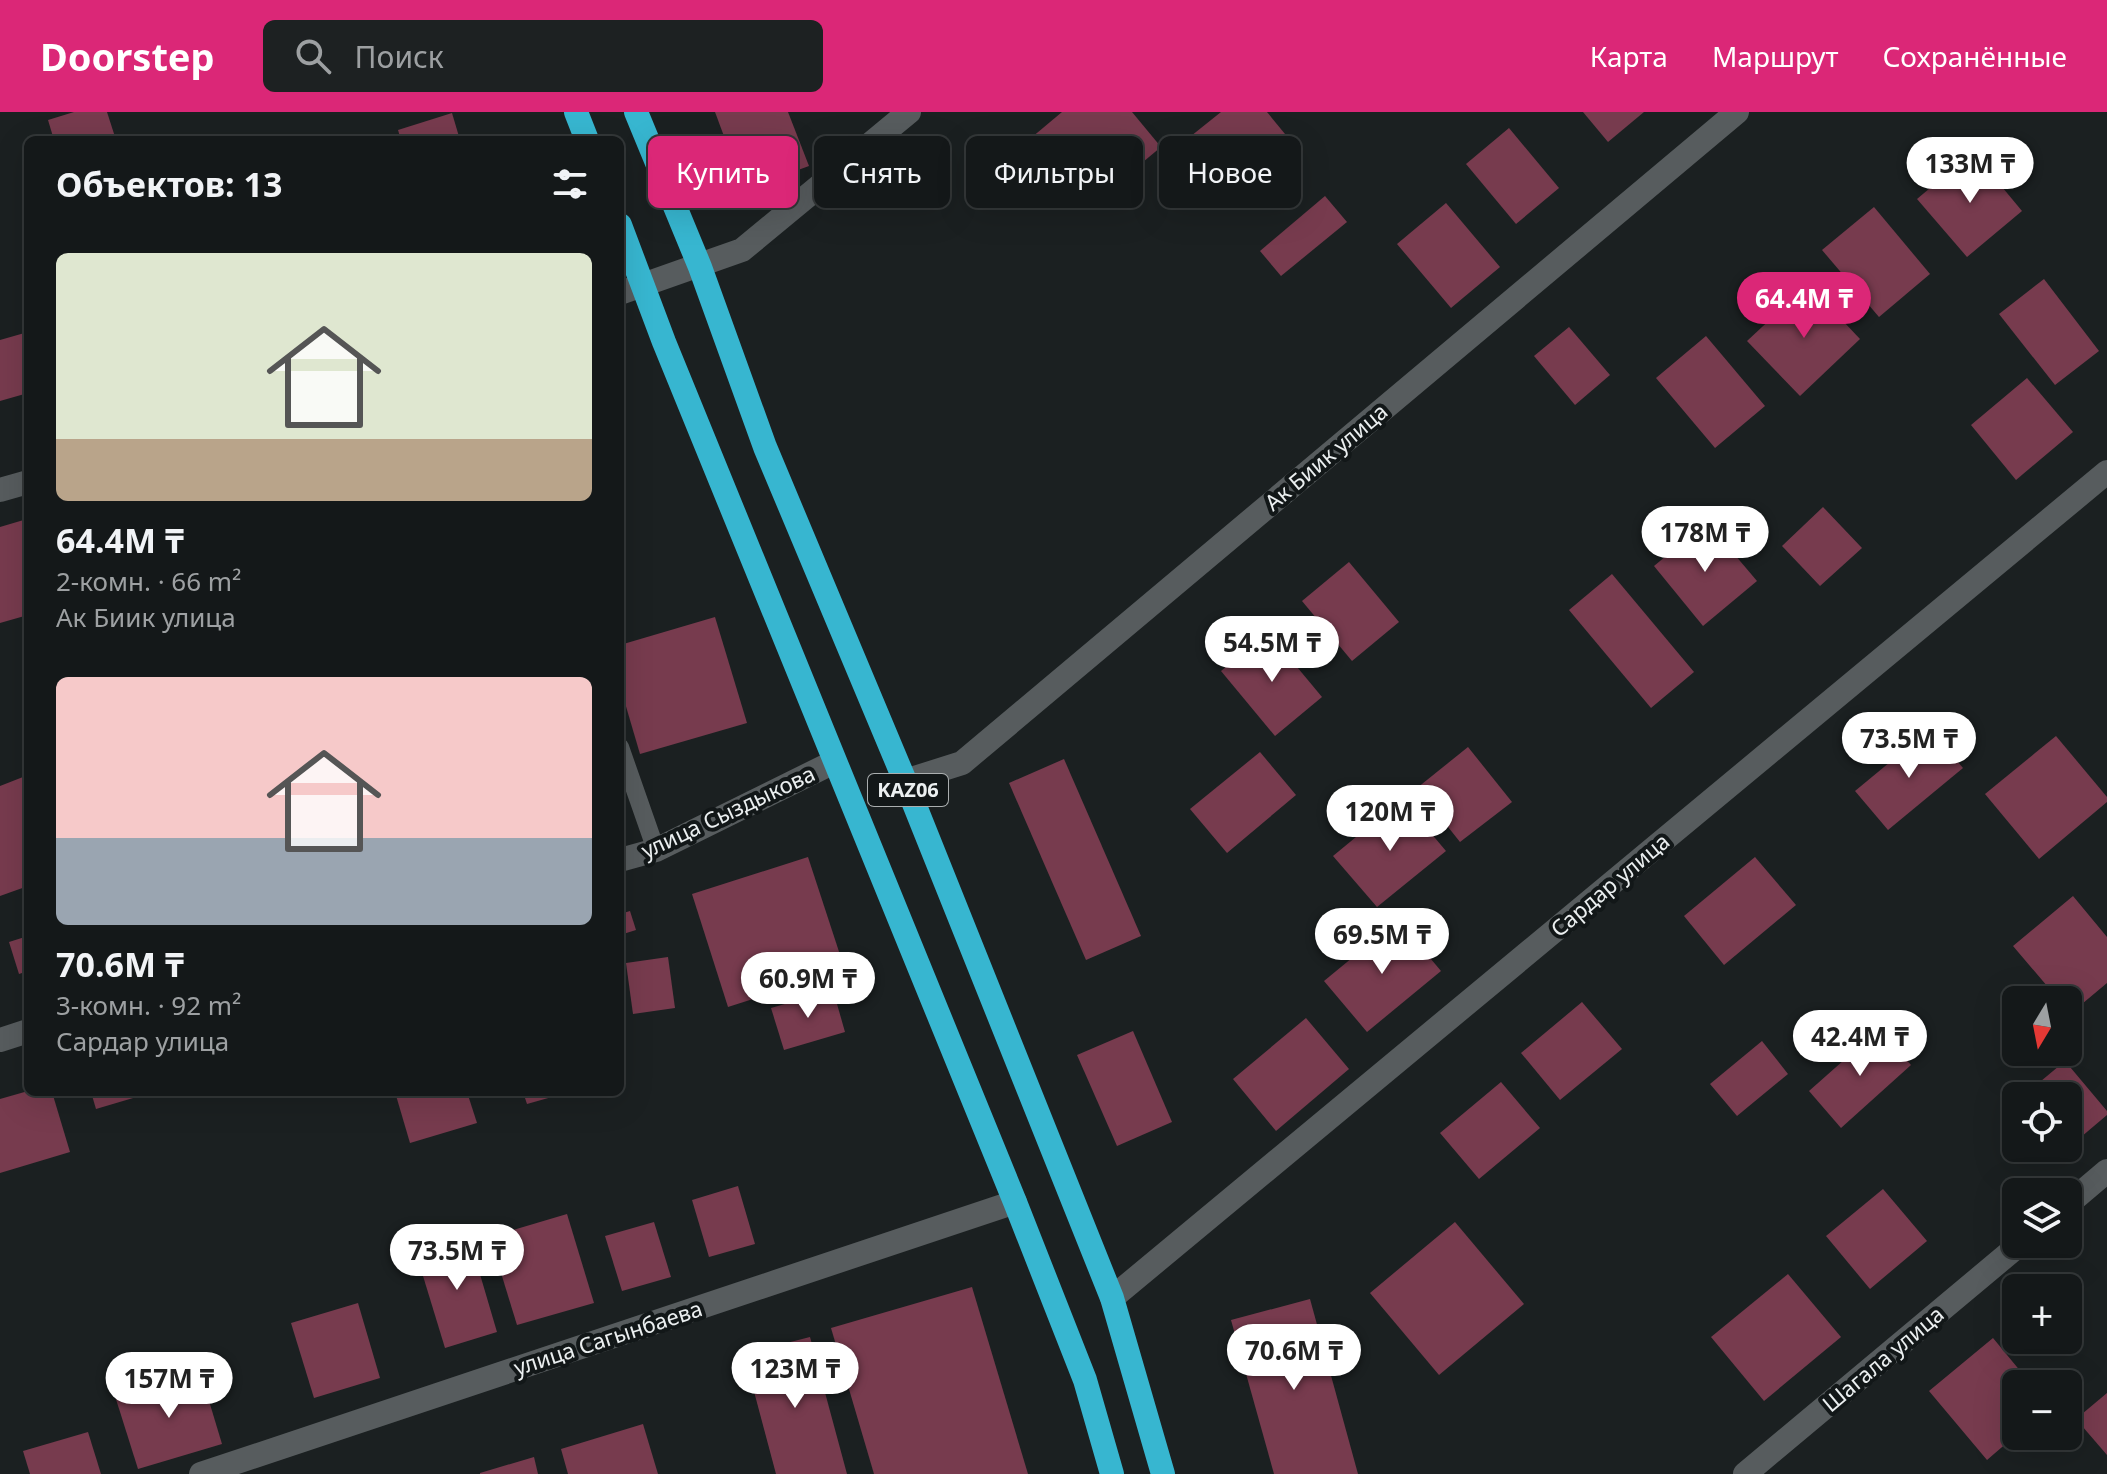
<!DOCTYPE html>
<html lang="ru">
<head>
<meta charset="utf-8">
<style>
  :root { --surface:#141819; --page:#1d2122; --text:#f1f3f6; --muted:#9da0a2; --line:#333738; --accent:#db2777 }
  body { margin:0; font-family:"Noto Sans",sans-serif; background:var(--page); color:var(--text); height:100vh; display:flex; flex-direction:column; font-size:30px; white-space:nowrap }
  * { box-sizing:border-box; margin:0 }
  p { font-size:26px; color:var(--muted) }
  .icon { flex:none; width:44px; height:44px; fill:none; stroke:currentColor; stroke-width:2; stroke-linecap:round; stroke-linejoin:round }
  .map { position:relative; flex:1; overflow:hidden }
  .sheet { position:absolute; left:24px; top:24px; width:600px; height:960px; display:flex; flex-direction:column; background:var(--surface); border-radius:12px; box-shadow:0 8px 32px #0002,0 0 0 2px var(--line) }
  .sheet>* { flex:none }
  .guide { position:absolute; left:648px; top:24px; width:760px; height:72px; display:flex; gap:16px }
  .needle { width:52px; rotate:190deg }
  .tools { position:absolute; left:2002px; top:874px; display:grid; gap:16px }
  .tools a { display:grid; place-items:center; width:80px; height:80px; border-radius:12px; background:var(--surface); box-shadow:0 8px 32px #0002,0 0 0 2px var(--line); font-size:40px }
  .price { position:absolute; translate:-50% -68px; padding:0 18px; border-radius:28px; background:#fff; color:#222; font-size:26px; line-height:52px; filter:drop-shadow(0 2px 4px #0008) }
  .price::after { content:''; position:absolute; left:50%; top:48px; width:24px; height:18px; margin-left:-12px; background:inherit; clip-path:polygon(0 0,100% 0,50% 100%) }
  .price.active { background:var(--accent); color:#fff }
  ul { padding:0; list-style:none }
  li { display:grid; align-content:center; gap:16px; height:424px; padding:0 32px }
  li span { display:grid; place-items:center; height:248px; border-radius:12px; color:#555 }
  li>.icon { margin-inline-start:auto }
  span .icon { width:144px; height:144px; fill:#fffc; stroke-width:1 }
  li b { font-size:34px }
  h2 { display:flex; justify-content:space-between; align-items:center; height:96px; padding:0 32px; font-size:34px }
  .pill { padding:0 28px; border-radius:12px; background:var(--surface); box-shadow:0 8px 32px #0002,0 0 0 2px var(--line); font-size:28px; line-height:72px }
  .pill.active { background:var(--accent); color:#fff }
  header { display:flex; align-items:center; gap:48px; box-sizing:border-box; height:112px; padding:0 40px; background:var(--accent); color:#fff }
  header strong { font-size:38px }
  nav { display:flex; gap:44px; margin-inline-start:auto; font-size:28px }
  .search { width:560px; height:72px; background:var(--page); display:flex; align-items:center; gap:20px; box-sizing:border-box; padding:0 28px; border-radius:12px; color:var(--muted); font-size:30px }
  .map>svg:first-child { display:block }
  .building { fill:#773b4e }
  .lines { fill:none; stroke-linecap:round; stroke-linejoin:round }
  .lane { stroke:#575c5e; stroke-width:18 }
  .street { stroke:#575c5e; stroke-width:24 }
  .highway { stroke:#37b6d0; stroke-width:24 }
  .labels { text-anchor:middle; stroke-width:8; stroke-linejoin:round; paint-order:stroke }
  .shield { fill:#121718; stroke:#aaaeaf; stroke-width:2 }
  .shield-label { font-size:20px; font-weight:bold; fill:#ebeff0 }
  .street-label { font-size:22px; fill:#ebeff0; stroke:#121718 }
</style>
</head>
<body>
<header>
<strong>Doorstep</strong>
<div class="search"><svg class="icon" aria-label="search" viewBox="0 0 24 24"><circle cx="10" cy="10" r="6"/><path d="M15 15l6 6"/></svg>Поиск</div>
<nav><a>Карта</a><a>Маршрут</a><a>Сохранённые</a></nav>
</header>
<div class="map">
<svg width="2107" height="1362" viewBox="0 0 2107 1362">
  <rect width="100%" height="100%" fill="#1b2021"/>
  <g class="building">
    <polygon points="74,0 107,0 116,28 54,28 48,8"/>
    <polygon points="715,0 788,0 809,54 744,78"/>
    <polygon points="1062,0 1132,0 1161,35 1089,95 1031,26"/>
    <polygon points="1221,0 1267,0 1285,22 1223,73 1186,28"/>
    <polygon points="1583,0 1644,0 1608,30"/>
    <polygon points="452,1 460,28 401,28 398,18"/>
    <polygon points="1509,16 1559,76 1516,112 1466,52"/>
    <polygon points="1973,40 2022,99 1967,145 1917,87"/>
    <polygon points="1325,84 1347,110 1281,164 1260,139"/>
    <polygon points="1446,91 1500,155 1451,196 1397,132"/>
    <polygon points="1874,95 1930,162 1879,205 1822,138"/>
    <polygon points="2044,167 2099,239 2055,273 1999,202"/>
    <polygon points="1808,172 1860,227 1800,284 1747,229"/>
    <polygon points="1569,215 1610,263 1575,293 1534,244"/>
    <polygon points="28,220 28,281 0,289 0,228"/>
    <polygon points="1706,224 1765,294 1715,336 1656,266"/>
    <polygon points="2027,266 2073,320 2016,368 1971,313"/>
    <polygon points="1823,395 1862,436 1820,474 1782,434"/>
    <polygon points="27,407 28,503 0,511 0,415"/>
    <polygon points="1707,410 1757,469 1703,514 1654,454"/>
    <polygon points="1349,450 1399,510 1352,549 1302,489"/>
    <polygon points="1612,462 1694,560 1651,596 1569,498"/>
    <polygon points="715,505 747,611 640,642 620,574 620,533"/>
    <polygon points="1268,520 1322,585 1275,624 1221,559"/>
    <polygon points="1930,617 1963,656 1888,718 1855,679"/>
    <polygon points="2056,624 2107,685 2107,690 2039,747 1985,682"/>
    <polygon points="1468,635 1512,690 1460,730 1417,676"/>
    <polygon points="1260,640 1296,683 1227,741 1190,697"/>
    <polygon points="1064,647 1141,824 1086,848 1009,671"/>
    <polygon points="23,665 28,678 28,774 0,784 0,674"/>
    <polygon points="1402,687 1446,739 1377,795 1333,744"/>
    <polygon points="808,745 845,858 728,895 692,782"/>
    <polygon points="1755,745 1796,793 1724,853 1684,804"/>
    <polygon points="2073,784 2107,825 2107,871 2070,902 2068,888 2059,888 2013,834"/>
    <polygon points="630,799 636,818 620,823 620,802"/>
    <polygon points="1398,808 1441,859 1367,920 1324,869"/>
    <polygon points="28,824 28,859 19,862 9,830"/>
    <polygon points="668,845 675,896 633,902 626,851"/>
    <polygon points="833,878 845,920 784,938 771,896"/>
    <polygon points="1582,890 1622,937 1560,988 1521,941"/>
    <polygon points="1306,906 1349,957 1276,1019 1233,967"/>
    <polygon points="1879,917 1911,953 1841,1016 1809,979"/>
    <polygon points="1133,919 1172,1010 1117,1034 1077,943"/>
    <polygon points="1762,929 1788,962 1737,1004 1710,972"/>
    <polygon points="2065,949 2107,999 2107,1003 2068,1036 2068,984 2023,984"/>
    <polygon points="1501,970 1540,1016 1479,1067 1440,1021"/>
    <polygon points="28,979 52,980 70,1040 0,1061 0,987"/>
    <polygon points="91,980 150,980 150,981 96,997"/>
    <polygon points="395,980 467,980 477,1011 410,1031"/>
    <polygon points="523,980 566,980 566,981 527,992"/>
    <polygon points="738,1074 755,1132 709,1145 692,1088"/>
    <polygon points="1883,1077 1927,1129 1870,1177 1826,1124"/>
    <polygon points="567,1102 594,1191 517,1213 490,1125"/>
    <polygon points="654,1110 671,1165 622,1179 605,1124"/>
    <polygon points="1455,1110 1524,1192 1439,1263 1370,1181"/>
    <polygon points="469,1125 497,1220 445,1236 416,1141"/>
    <polygon points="1788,1162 1841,1225 1764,1289 1711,1225"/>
    <polygon points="972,1175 1028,1362 874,1362 831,1216"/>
    <polygon points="1310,1187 1358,1362 1274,1362 1231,1208"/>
    <polygon points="358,1191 380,1266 314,1286 291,1211"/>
    <polygon points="810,1225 847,1362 776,1362 744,1242"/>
    <polygon points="1993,1226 2031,1272 2016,1272 2016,1323 1987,1348 1929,1279"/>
    <polygon points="200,1259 222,1332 138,1357 115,1284"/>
    <polygon points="2107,1281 2107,1343 2076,1307"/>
    <polygon points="643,1312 658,1362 568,1362 561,1337"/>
    <polygon points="88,1320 101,1362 30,1362 23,1339"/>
    <polygon points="534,1345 538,1362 480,1362 480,1361"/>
  </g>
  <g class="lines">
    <polyline class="lane" points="620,635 656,738"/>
    <g class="street">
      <polyline points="620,181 742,138 909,0"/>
      <polyline points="0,378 28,370"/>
      <polyline points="905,669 962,651 1737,0"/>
      <polyline points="620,748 656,738 834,650"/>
      <polyline points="0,928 28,919"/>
      <polyline points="2068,1092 2107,1059"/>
      <polyline points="1112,1186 2107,360"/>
      <polyline points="201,1362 1015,1090"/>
      <polyline points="1745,1362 2020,1132"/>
    </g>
    <g class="highway">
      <polyline points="576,0 587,28"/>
      <polyline points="636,0 700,155 765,335 905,669 1112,1186 1163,1362"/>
      <polyline points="620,113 664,230 1015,1090 1085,1268 1112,1362"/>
    </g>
  </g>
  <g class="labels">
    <rect class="shield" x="868" y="662" width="80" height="32" rx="6"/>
    <g class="shield-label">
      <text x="908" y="685">KАZ06</text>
    </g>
    <g class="street-label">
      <text transform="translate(1326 345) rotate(-40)" y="8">Ак Биик улица</text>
      <text transform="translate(728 700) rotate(-25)" y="8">улица Сыздыкова</text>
      <text transform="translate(1610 773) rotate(-40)" y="8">Сардар улица</text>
      <text transform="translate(608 1226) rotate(-18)" y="8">улица Сагынбаева</text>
      <text transform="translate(1883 1247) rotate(-40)" y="8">Шагала улица</text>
    </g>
  </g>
</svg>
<div class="tools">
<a><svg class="needle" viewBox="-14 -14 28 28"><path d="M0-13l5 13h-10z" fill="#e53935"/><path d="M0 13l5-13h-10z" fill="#9da0a2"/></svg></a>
<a><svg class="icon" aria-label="locate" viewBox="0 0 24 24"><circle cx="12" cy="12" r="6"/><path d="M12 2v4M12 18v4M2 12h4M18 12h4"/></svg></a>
<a><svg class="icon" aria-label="layers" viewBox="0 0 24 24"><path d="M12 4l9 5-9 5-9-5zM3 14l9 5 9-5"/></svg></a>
<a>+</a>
<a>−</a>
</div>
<b class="price" style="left:1970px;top:93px">133M ₸</b>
<b class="price active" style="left:1804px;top:228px">64.4M ₸</b>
<b class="price" style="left:1705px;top:462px">178M ₸</b>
<b class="price" style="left:1272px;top:572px">54.5M ₸</b>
<b class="price" style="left:1909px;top:668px">73.5M ₸</b>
<b class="price" style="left:1390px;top:741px">120M ₸</b>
<b class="price" style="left:1382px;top:864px">69.5M ₸</b>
<b class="price" style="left:808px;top:908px">60.9M ₸</b>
<b class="price" style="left:1860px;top:966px">42.4M ₸</b>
<b class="price" style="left:457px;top:1180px">73.5M ₸</b>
<b class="price" style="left:1294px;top:1280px">70.6M ₸</b>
<b class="price" style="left:795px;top:1298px">123M ₸</b>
<b class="price" style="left:169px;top:1308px">157M ₸</b>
<div class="guide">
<a class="pill active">Купить</a>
<a class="pill">Снять</a>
<a class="pill">Фильтры</a>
<a class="pill">Новое</a>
</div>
<section class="sheet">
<h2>Объектов: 13<svg class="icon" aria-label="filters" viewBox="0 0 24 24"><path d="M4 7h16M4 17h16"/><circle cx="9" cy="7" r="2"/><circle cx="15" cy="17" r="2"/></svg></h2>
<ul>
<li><span style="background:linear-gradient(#dfe7d0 75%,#b9a48a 0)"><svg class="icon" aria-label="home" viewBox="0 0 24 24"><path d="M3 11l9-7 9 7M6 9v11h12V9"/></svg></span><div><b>64.4M ₸</b><p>2-комн. · 66 m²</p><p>Ак Биик улица</p></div></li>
<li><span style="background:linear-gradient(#f6c9c9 65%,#9aa5b1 0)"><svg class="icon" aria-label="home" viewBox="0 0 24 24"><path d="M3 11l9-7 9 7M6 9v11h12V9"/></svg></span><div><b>70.6M ₸</b><p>3-комн. · 92 m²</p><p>Сардар улица</p></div></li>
</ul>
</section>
</div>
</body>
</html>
